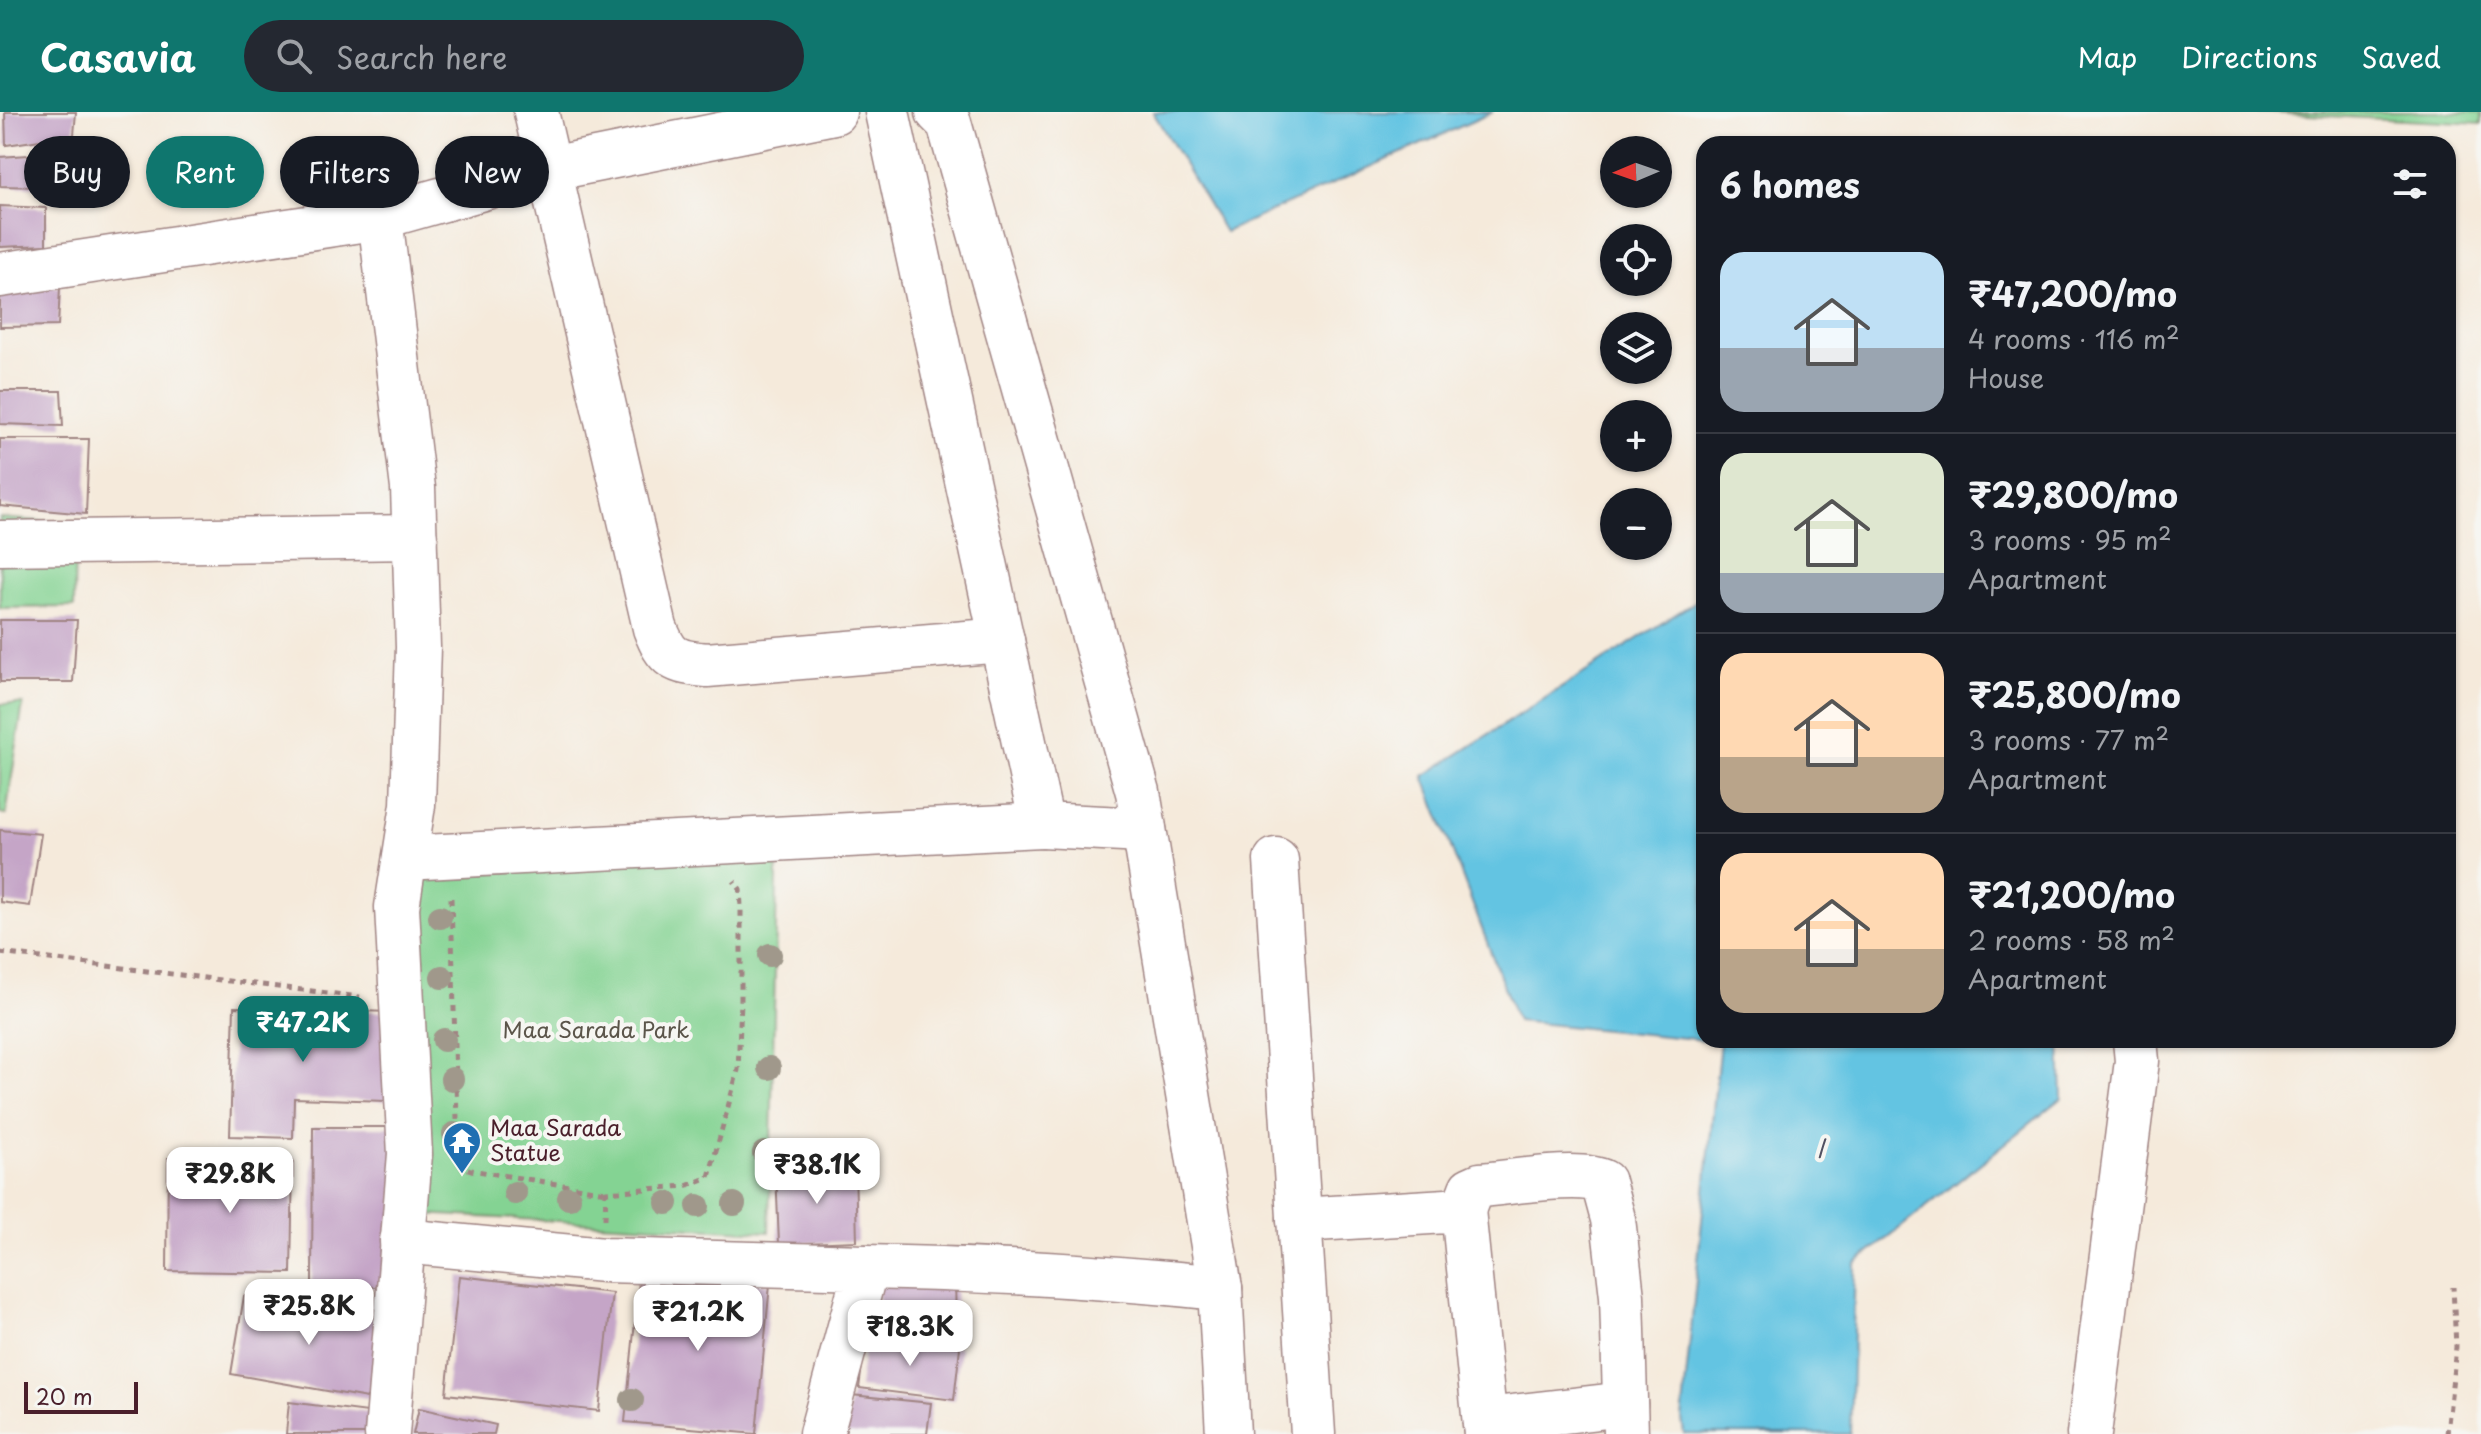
<!DOCTYPE html>
<html lang="en">
<head>
<meta charset="utf-8">
<style>
  :root { --surface:#171b24; --page:#242831; --text:#f1f3f6; --muted:#9ea1a6; --line:#363941; --accent:#0f766e }
  body { margin:0; font-family:"Playpen Sans",sans-serif; background:var(--page); color:var(--text); height:100vh; display:flex; flex-direction:column; font-size:30px; white-space:nowrap }
  * { box-sizing:border-box; margin:0 }
  p { font-size:26px; color:var(--muted) }
  .icon { flex:none; width:44px; height:44px; fill:none; stroke:currentColor; stroke-width:2; stroke-linecap:round; stroke-linejoin:round }
  .map { position:relative; flex:1; overflow:hidden }
  .drawer { position:absolute; left:1696px; top:24px; width:760px; height:912px; display:flex; flex-direction:column; background:var(--surface); border-radius:24px; box-shadow:0 2px 6px #0004 }
  .drawer>* { flex:none }
  .hud { position:absolute; left:24px; top:24px; width:760px; height:72px; display:flex; gap:16px }
  .needle { width:52px; rotate:268deg }
  .fabs { position:absolute; left:1600px; top:24px; display:grid; gap:16px }
  .fabs a { display:grid; place-items:center; width:72px; height:72px; border-radius:50%; background:var(--surface); box-shadow:0 2px 6px #0004; font-size:40px }
  .scale { position:absolute; left:24px; bottom:20px; width:114px; box-sizing:border-box; padding-left:8px; border:4px solid #4a1f2b; border-top:0; font-size:22px; line-height:28px; white-space:nowrap; color:#4a1f2b; -webkit-text-stroke:6px #f6f6f2; paint-order:stroke }
  .price { position:absolute; translate:-50% -68px; padding:0 18px; border-radius:16px; background:#fff; color:#222; font-size:26px; line-height:52px; filter:drop-shadow(0 2px 4px #0008) }
  .price::after { content:''; position:absolute; left:50%; top:48px; width:24px; height:18px; margin-left:-12px; background:inherit; clip-path:polygon(0 0,100% 0,50% 100%) }
  .price.on { background:var(--accent); color:#fff }
  ul { padding:0; list-style:none }
  li { display:flex; align-items:center; gap:24px; height:200px; padding:0 24px }
  li+li { border-top:2px solid var(--line) }
  li span { display:grid; place-items:center; flex:none; width:224px; height:160px; border-radius:24px; color:#555 }
  li>.icon { margin-inline-start:auto }
  span .icon { width:96px; height:96px; fill:#fffc; stroke-width:1 }
  li b { font-size:34px }
  h2 { display:flex; justify-content:space-between; align-items:center; height:96px; padding:0 24px; font-size:34px }
  .tag { padding:0 28px; border-radius:36px; background:var(--surface); box-shadow:0 2px 6px #0004; font-size:28px; line-height:72px }
  .tag.on { background:var(--accent); color:#fff }
  header { display:flex; align-items:center; gap:48px; box-sizing:border-box; height:112px; padding:0 40px; background:var(--accent); color:#fff }
  header strong { font-size:38px }
  nav { display:flex; gap:44px; margin-inline-start:auto; font-size:28px }
  .search { width:560px; height:72px; background:var(--page); display:flex; align-items:center; gap:20px; box-sizing:border-box; padding:0 28px; border-radius:44px; color:var(--muted); font-size:30px }
  .map>svg:first-child { display:block }
  .green { fill:#84d393; stroke:#67795f; stroke-width:2 }
  .water { fill:#64c4e2; stroke:#577286; stroke-width:2 }
  .building { fill:#c5a5c7 }
  .lines { fill:none; stroke-linecap:round; stroke-linejoin:round }
  .minor-casing { stroke:#a08483; stroke-width:47 }
  .path { stroke:#a08483; stroke-width:5; stroke-dasharray:6 6; stroke-linecap:butt }
  .minor { stroke:#fff; stroke-width:44 }
  .tree { fill:#a0988b }
  .labels { text-anchor:middle; stroke-width:8; stroke-linejoin:round; paint-order:stroke }
  .park-label { font-size:22px; fill:#5b554a; stroke:#f6f6f2 }
  .poi-label { font-size:22px; fill:#4a1f2b; stroke:#f6f6f2; text-anchor:start }
  .water-label { font-size:24px; font-style:italic; fill:#525162; stroke:#f6f6f2 }
</style>
</head>
<body>
<header>
<strong>Casavia</strong>
<div class="search"><svg class="icon" aria-label="search" viewBox="0 0 24 24"><circle cx="10" cy="10" r="6"/><path d="M15 15l6 6"/></svg>Search here</div>
<nav><a>Map</a><a>Directions</a><a>Saved</a></nav>
</header>
<div class="map">
<svg width="2481" height="1322" viewBox="0 0 2481 1322">
  <rect width="100%" height="100%" fill="#f6f6f2"/>
  <filter id="ink" filterUnits="userSpaceOnUse"><feTurbulence type="fractalNoise" baseFrequency=".0125" numOctaves="2"/><feDisplacementMap in="SourceGraphic" scale="16" xChannelSelector="R" yChannelSelector="G"/><feConvolveMatrix kernelMatrix="1 2 1 2 8 2 1 2 1" color-interpolation-filters="sRGB"/></filter>
  <filter id="wash" filterUnits="userSpaceOnUse"><feTurbulence type="fractalNoise" baseFrequency=".006" numOctaves="4" result="noise"/><feDisplacementMap in="SourceGraphic" scale="32" xChannelSelector="R" yChannelSelector="G"/><feGaussianBlur stdDeviation="1.8" result="paint"/><feColorMatrix in="noise" values="0 0 0 0 0 0 0 0 0 0 0 0 0 0 0 0 0 1.4 0 .05"/><feComposite in="paint" operator="in"/></filter>
  <g filter="url(#wash)">
    <rect width="100%" height="100%" fill="#f5eadb"/>
    <g class="green">
      <polygon points="2250,0 2481,0 2481,12"/>
      <polygon points="0,406 75,412 74,495 0,496"/>
      <polygon points="0,592 23,592 6,703 0,702"/>
      <polygon points="778,724 769,1120 421,1102 417,734"/>
    </g>
    <g class="water">
      <polygon points="1153,0 1493,0 1225,120"/>
      <polygon points="1704,484 1704,928 1517,909 1424,664"/>
      <polygon points="1706,928 2060,928 2062,986 1855,1152 1850,1322 1684,1322 1682,1307 1720,930"/>
    </g>
    <g id="blocks">
      <g class="building">
        <polygon points="5,0 76,0 74,23 6,33"/>
        <polygon points="43,42 42,75 0,74 0,45"/>
        <polygon points="0,94 46,96 46,133 0,135"/>
        <polygon points="0,172 60,175 58,214 0,215"/>
        <polygon points="0,279 61,279 63,314 0,312"/>
        <polygon points="0,327 89,327 86,402 0,394"/>
        <polygon points="0,508 77,508 73,570 0,570"/>
        <polygon points="0,718 41,722 30,794 0,790"/>
        <polygon points="234,895 390,900 387,989 294,986 293,1026 230,1024"/>
        <polygon points="313,1015 396,1015 392,1176 312,1172"/>
        <polygon points="168,1046 293,1048 291,1161 167,1159"/>
        <polygon points="855,1057 857,1129 779,1132 776,1059"/>
        <polygon points="640,1159 770,1172 756,1322 625,1310"/>
        <polygon points="459,1164 612,1181 599,1299 446,1282"/>
        <polygon points="878,1165 955,1165 956,1214 879,1215"/>
        <polygon points="244,1184 386,1208 373,1287 231,1262"/>
        <polygon points="866,1223 960,1235 954,1288 859,1276"/>
        <polygon points="851,1283 931,1291 927,1322 845,1322"/>
        <polygon points="289,1290 376,1301 373,1322 286,1322"/>
        <polygon points="419,1296 496,1313 494,1322 413,1322"/>
      </g>
    </g>
  </g>
  <g filter="url(#ink)">
    <use href="#blocks" fill-opacity="0" stroke="#a08483" stroke-width="2"/>
    <g class="lines">
      <g class="minor-casing">
        <g id="minor">
          <path d="M536 0 655 516C667 547 674 550 707 553L1002 528"/>
          <polyline points="887,0 1042,713 1144,718"/>
          <polyline points="938,0 949,11 1138,680 1220,1176 1228,1322"/>
          <polyline points="380,105 413,376 418,535 413,693 397,795 410,1042 387,1322"/>
          <polyline points="0,163 380,105 550,57 834,0"/>
          <polyline points="0,431 415,425"/>
          <polyline points="405,746 1042,713"/>
          <polyline points="1276,748 1313,1322"/>
          <path d="M1463 1098 1471 1077 1480 1073C1508 1071 1580 1058 1603 1070L1613 1107 1622 1184 1626 1322"/>
          <polyline points="1299,1108 1463,1098 1486,1322"/>
          <polyline points="402,1129 604,1148 866,1155 821,1322"/>
          <path d="M866 1155C985 1157 1102 1164 1220 1176"/>
          <polyline points="1485,1308 1625,1292"/>
          <polyline points="2089,1322 2137,949 2135,928"/>
        </g>
      </g>
      <g class="path">
        <polyline points="451,786 458,1045 462,1055 471,1058 606,1080"/>
        <polyline points="0,841 360,885"/>
        <polyline points="605,1107 606,1080 686,1074 709,1065 738,958 741,890 741,794 740,777 734,769"/>
        <polyline points="2447,1322 2456,1235 2453,1175"/>
      </g>
      <use href="#minor" class="minor"/>
    </g>
    <g class="tree">
      <circle cx="440" cy="805" r="12"/>
      <circle cx="770" cy="843" r="12"/>
      <circle cx="442" cy="865" r="12"/>
      <circle cx="444" cy="928" r="12"/>
      <circle cx="769" cy="956" r="12"/>
      <circle cx="452" cy="967" r="12"/>
      <circle cx="454" cy="1022" r="12"/>
      <circle cx="764" cy="1041" r="12"/>
      <circle cx="515" cy="1081" r="12"/>
      <circle cx="569" cy="1086" r="12"/>
      <circle cx="667" cy="1091" r="12"/>
      <circle cx="734" cy="1092" r="12"/>
      <circle cx="698" cy="1094" r="12"/>
      <circle cx="632" cy="1288" r="12"/>
    </g>
  </g>
  <defs>
    <g id="temple-pin" transform="scale(2)"><path d="M0 17L-7.5 6A9.5 9.5 0 1 1 7.5 6Z" fill="#1f6fb2" stroke="#f6f6f2"/><path d="M0-6L5-2H3V0L6.5 2.5H4V6H1.5V3h-3V6H-4V2.5H-6.5L-3 0V-2H-5Z" fill="#fff"/></g>
  </defs>
  <g fill-rule="evenodd">
    <use href="#temple-pin" x="462" y="1029"/>
  </g>
  <g class="labels">
    <g class="park-label">
      <text x="596" y="926">Maa Sarada Park</text>
    </g>
    <g class="poi-label">
      <text x="490" y="1024">Maa Sarada<tspan x="490" dy="25">Statue</tspan></text>
    </g>
    <g class="water-label">
      <text x="1820" y="1046">l</text>
    </g>
  </g>
</svg>
<div class="fabs">
<a><svg class="needle" viewBox="-14 -14 28 28"><path d="M0-13l5 13h-10z" fill="#e53935"/><path d="M0 13l5-13h-10z" fill="#9ea1a6"/></svg></a>
<a><svg class="icon" aria-label="locate" viewBox="0 0 24 24"><circle cx="12" cy="12" r="6"/><path d="M12 2v4M12 18v4M2 12h4M18 12h4"/></svg></a>
<a><svg class="icon" aria-label="layers" viewBox="0 0 24 24"><path d="M12 4l9 5-9 5-9-5zM3 14l9 5 9-5"/></svg></a>
<a>+</a>
<a>−</a>
</div>
<div class="scale">20 m</div>
<b class="price on" style="left:303px;top:952px">₹47.2K</b>
<b class="price" style="left:817px;top:1094px">₹38.1K</b>
<b class="price" style="left:230px;top:1103px">₹29.8K</b>
<b class="price" style="left:309px;top:1235px">₹25.8K</b>
<b class="price" style="left:698px;top:1241px">₹21.2K</b>
<b class="price" style="left:910px;top:1256px">₹18.3K</b>
<div class="hud">
<a class="tag">Buy</a>
<a class="tag on">Rent</a>
<a class="tag">Filters</a>
<a class="tag">New</a>
</div>
<section class="drawer">
<h2>6 homes<svg class="icon" aria-label="filters" viewBox="0 0 24 24"><path d="M4 7h16M4 17h16"/><circle cx="9" cy="7" r="2"/><circle cx="15" cy="17" r="2"/></svg></h2>
<ul>
<li><span style="background:linear-gradient(#bfe0f5 60%,#9aa5b1 0)"><svg class="icon" aria-label="home" viewBox="0 0 24 24"><path d="M3 11l9-7 9 7M6 9v11h12V9"/></svg></span><div><b>₹47,200/mo</b><p>4 rooms · 116 m²</p><p>House</p></div></li>
<li><span style="background:linear-gradient(#dfe7d0 75%,#9aa5b1 0)"><svg class="icon" aria-label="home" viewBox="0 0 24 24"><path d="M3 11l9-7 9 7M6 9v11h12V9"/></svg></span><div><b>₹29,800/mo</b><p>3 rooms · 95 m²</p><p>Apartment</p></div></li>
<li><span style="background:linear-gradient(#ffd9b3 65%,#b9a48a 0)"><svg class="icon" aria-label="home" viewBox="0 0 24 24"><path d="M3 11l9-7 9 7M6 9v11h12V9"/></svg></span><div><b>₹25,800/mo</b><p>3 rooms · 77 m²</p><p>Apartment</p></div></li>
<li><span style="background:linear-gradient(#ffd9b3 60%,#b9a48a 0)"><svg class="icon" aria-label="home" viewBox="0 0 24 24"><path d="M3 11l9-7 9 7M6 9v11h12V9"/></svg></span><div><b>₹21,200/mo</b><p>2 rooms · 58 m²</p><p>Apartment</p></div></li>
</ul>
</section>
</div>
</body>
</html>
